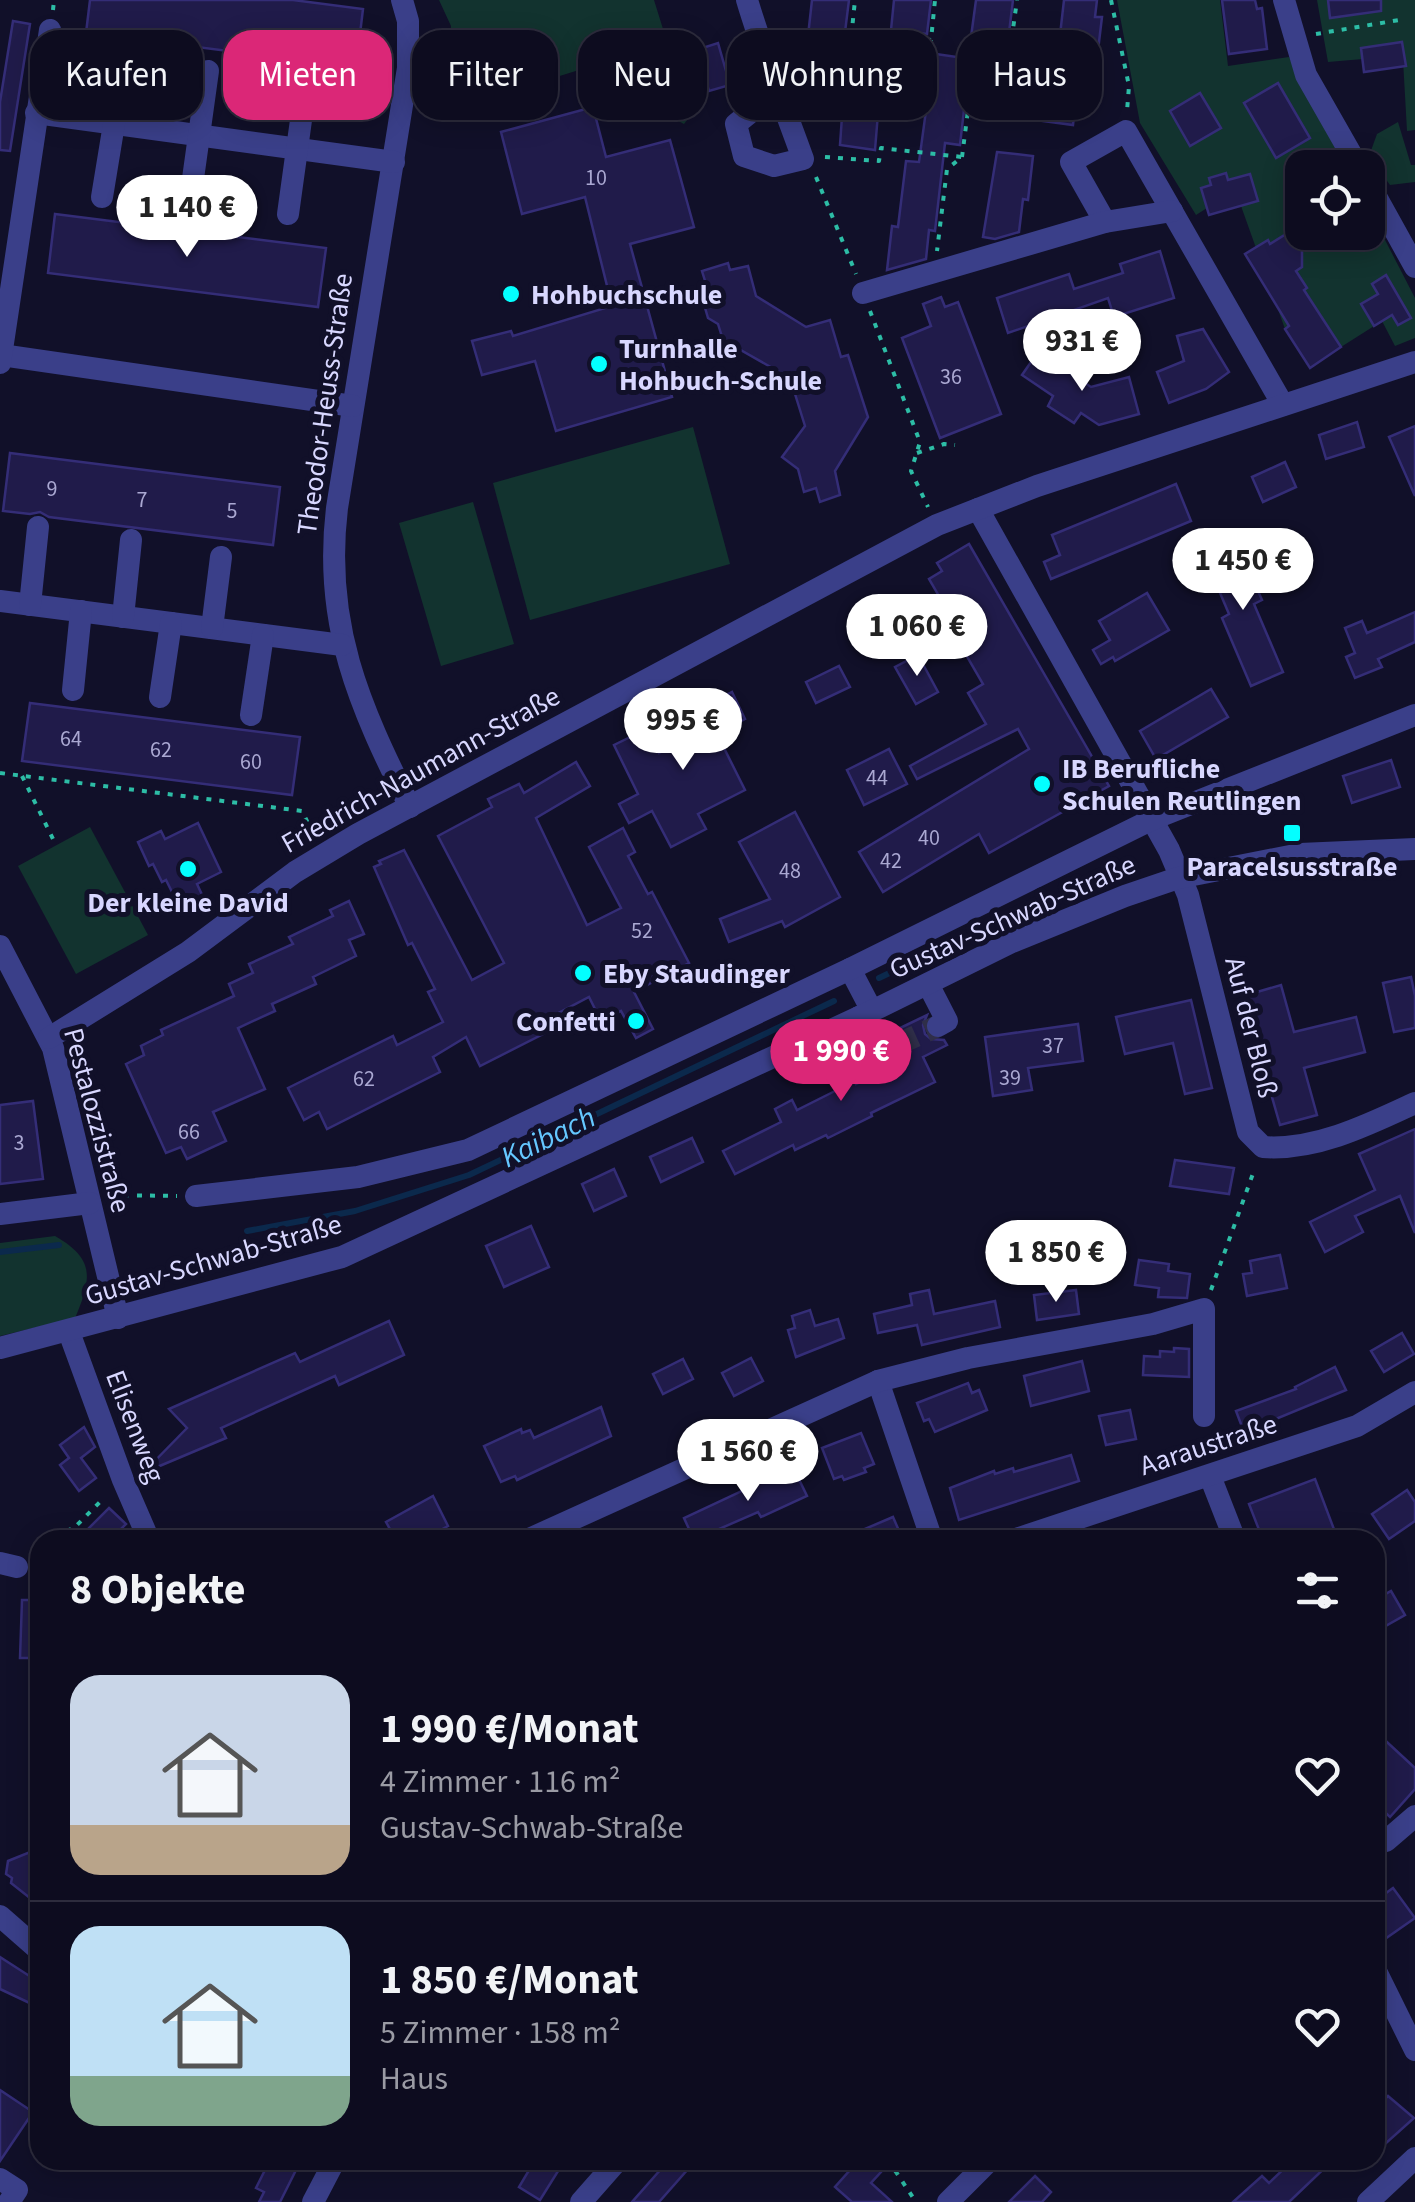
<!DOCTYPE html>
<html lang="de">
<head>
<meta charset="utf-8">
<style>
  :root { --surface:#0d0c1f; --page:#161528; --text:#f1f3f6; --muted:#9a9ba4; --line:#2d2c3d; --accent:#db2777 }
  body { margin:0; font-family:"Source Sans 3",sans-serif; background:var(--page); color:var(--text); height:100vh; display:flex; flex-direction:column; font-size:38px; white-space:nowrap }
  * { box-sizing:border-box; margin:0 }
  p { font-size:32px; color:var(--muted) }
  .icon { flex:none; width:55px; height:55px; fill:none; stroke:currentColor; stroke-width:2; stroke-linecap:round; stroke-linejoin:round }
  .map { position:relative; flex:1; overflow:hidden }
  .panel { position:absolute; left:30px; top:1530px; width:1355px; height:640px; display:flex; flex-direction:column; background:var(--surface); border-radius:30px; box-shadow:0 5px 25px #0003,0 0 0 2px var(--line) }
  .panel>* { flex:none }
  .top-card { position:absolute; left:30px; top:30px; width:1355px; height:90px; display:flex; gap:20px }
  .controls { position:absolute; left:1285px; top:150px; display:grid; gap:20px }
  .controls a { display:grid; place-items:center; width:100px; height:100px; border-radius:20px; background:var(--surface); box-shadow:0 5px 25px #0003,0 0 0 2px var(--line); font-size:50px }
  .price { position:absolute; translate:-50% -85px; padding:0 22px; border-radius:35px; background:#fff; color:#222; font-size:32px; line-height:65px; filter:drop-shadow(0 2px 5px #0008) }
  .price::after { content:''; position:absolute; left:50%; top:60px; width:30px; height:22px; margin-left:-15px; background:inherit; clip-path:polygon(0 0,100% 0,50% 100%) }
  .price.active { background:var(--accent); color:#fff }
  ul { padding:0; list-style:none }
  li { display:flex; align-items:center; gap:30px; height:250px; padding:0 40px }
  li+li { border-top:2px solid var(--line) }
  li span { display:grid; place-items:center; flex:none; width:280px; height:200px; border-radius:30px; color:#555 }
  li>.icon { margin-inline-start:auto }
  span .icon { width:120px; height:120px; fill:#fffc; stroke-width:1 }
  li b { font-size:42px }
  h2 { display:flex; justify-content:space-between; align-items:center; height:120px; padding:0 40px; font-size:42px }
  .tag { padding:0 35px; border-radius:30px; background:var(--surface); box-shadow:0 5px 25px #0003,0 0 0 2px var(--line); font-size:35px; line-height:90px }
  .tag.active { background:var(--accent); color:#fff }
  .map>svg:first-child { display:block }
  .green { fill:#12332f }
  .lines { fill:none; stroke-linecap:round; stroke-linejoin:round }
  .stream { stroke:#0b294c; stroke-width:6 }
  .building { fill:#201b4a; stroke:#342d77; stroke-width:2.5 }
  .minor-tunnel { stroke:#2f2e49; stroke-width:22; stroke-dasharray:22 11; stroke-linecap:butt }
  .path { stroke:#2dbda6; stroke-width:4; stroke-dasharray:5 8; stroke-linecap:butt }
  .minor { stroke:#3a3f89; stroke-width:22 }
  .poi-dot { fill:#03ffff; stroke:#111029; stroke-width:4 }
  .labels { text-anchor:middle; stroke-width:10; stroke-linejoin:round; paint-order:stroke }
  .number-label { font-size:22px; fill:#aaa8d2 }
  .poi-label { font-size:28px; font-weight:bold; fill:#d8d7ff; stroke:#111029; text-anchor:start }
  .street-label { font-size:28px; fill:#d8d7ff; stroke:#111029 }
  .water-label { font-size:30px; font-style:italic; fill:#65c7ff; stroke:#111029 }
</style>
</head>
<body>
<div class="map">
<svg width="1415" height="2202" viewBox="0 0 1415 2202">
  <rect width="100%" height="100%" fill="#111029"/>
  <g class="green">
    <polygon points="439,0 654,0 690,116 684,124 579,70 443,112 451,26"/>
    <polygon points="1117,0 1220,0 1228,66 1289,57 1347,167 1302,168 1302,232 1368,232 1368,207 1415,298 1415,338 1395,346 1382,321 1341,347 1316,309 1285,329 1241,206 1207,208 1196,215 1140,123"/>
    <polygon points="1317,0 1415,0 1415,130 1407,131 1402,42 1361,48 1363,59 1328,62"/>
    <polygon points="1398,122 1411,165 1415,165 1415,182 1390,185 1369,156 1377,134"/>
    <polygon points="693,427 730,564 530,620 493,483"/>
    <polygon points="473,502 514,644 441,666 399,523"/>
    <polygon points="90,827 148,935 76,974 18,866"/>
    <path d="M55 1236C95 1259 92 1278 75 1318L0 1336V1243Z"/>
  </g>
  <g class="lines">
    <g class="stream">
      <polyline points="879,978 919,959"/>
      <polyline points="247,1231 355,1211 469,1175 834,1001"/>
      <polyline points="0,1252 59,1245"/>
    </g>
  </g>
  <g class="building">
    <polygon points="90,0 293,0 363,9 356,67 86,33"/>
    <polygon points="812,0 849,0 844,40 808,36"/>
    <polygon points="894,0 931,0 927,34 891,30"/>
    <polygon points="976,0 1013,0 1008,41 971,37"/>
    <polygon points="1064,0 1097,0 1095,17 1102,17 1094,84 1078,82 1073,125 1035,120 1040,77 1055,79"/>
    <polygon points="1222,0 1255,0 1257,9 1262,8 1267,49 1229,54"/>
    <polygon points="1328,0 1381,0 1381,11 1330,18"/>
    <polygon points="13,21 30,24 10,151 0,150 0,102"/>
    <polygon points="1402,42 1406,66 1364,72 1361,48"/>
    <polygon points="718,43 730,85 709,91 696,50"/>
    <polygon points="929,53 964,58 959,100 965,101 960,145 945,143 935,231 929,230 926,259 887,270 892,226 898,227 906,161 919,162 928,96 923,95"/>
    <polygon points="846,60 882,64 875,150 840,145"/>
    <polygon points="1278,83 1310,138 1276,158 1244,103"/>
    <polygon points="1200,93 1221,128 1190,146 1170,111"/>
    <polygon points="593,107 606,157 670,140 694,227 630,244 672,397 556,431 535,361 482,375 472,341 511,331 513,336 612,306 585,197 522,214 501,132"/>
    <polygon points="997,152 1033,156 1028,200 1023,199 1019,232 995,239 983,237"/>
    <polygon points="1226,173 1228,180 1250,174 1258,201 1209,215 1201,188 1211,185 1209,178"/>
    <polygon points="55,214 326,248 318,307 48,273"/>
    <polygon points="1302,224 1302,267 1296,271 1307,288 1304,290 1341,347 1310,368 1285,329 1289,326 1245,254 1268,240 1270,244"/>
    <polygon points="1160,251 1174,298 1114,317 1108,298 1008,333 997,298 1069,274 1074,289 1123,273 1120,264"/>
    <polygon points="728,263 730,270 748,266 756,296 806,327 830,320 841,357 848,355 868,417 835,471 840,495 820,502 816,488 804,492 798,469 782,457 805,426 790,378 723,340 718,324 708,318 699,287 706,284 702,271"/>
    <polygon points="1386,275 1411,318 1398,325 1392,315 1374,326 1361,304 1378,294 1372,284"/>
    <polygon points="941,297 945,307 958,302 1001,414 940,438 902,338 931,326 923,304"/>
    <polygon points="1203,329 1229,372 1206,389 1169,403 1157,372 1184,361 1177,336"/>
    <polygon points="1038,352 1091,387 1129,377 1139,414 1099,425 1081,413 1074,423 1048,406 1053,396 1022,375"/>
    <polygon points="1357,422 1364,447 1326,459 1319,435"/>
    <polygon points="1415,426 1415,496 1389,437"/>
    <polygon points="10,453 280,487 273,545 49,517 40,512 30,514 3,511"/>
    <polygon points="1285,462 1296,487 1263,502 1252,477"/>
    <polygon points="1176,484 1191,521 1051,579 1044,562 1060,555 1052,535"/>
    <polygon points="1235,540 1262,600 1254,604 1283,672 1251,686 1222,618 1229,614 1203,553"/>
    <polygon points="969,544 1109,786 989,853 979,834 883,892 859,852 1029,749 1018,729 917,779 910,766 986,724 968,693 983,684 961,646 952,652 943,636 957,627 929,579 942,571 937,563"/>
    <polygon points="1147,593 1169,630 1115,661 1113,657 1101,664 1093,650 1110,640 1099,621"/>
    <polygon points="1415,612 1415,642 1378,659 1382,667 1355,678 1346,657 1355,653 1345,628 1362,621 1367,633"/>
    <polygon points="918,655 938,692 916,704 895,667"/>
    <polygon points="839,666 850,687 816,703 806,682"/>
    <polygon points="1211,689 1228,717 1156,759 1140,731"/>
    <polygon points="732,692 745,719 717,734 745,790 698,814 706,829 671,847 652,811 629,823 619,804 638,794 614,745 647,729 659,753 698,732 689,714"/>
    <polygon points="30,703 300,737 292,795 22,761"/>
    <polygon points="889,749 907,784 864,805 847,770"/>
    <polygon points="1391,760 1400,787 1352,803 1343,776"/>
    <polygon points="576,762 590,786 536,818 587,925 621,908 589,847 623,828 635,852 628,856 648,894 652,892 689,963 634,992 653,1029 636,1038 621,1011 601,1021 589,997 547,1019 553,1029 480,1066 466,1037 433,1057 440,1072 327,1129 319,1112 304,1120 288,1088 393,1036 397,1045 443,1022 428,992 435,989 412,943 408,945 374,867 381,864 379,861 404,850 472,980 504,963 438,836 492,807 488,799 519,784 524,793"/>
    <polygon points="795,812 840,897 785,927 782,921 729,942 720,919 770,899 739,842"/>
    <polygon points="198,823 221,872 197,884 204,899 181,910 166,880 162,882 153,864 149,866 138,842 161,831 165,839"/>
    <polygon points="349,901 364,934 349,940 356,956 313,977 316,984 272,1004 275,1011 238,1028 265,1089 213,1112 226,1141 187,1159 181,1147 166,1153 126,1064 144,1055 141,1046 163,1035 161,1030 234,996 229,984 253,973 249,964 293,944 289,937 333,916 330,910"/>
    <polygon points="1411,977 1415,996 1415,1028 1394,1032 1383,983"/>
    <polygon points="1281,985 1294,1032 1356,1017 1365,1052 1304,1068 1317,1115 1280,1125 1243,996"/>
    <polygon points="1191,1000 1212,1088 1185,1094 1173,1043 1125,1054 1116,1017"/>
    <polygon points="927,1015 923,1025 925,1034 931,1039 944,1040 947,1045 923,1057 935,1082 871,1113 872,1116 828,1138 826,1135 795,1150 793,1145 735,1174 723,1151 781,1122 775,1109 792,1100 797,1110 835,1091 833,1086 853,1076 856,1084 904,1062 902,1059 911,1047 910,1039 896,1030"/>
    <polygon points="1078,1024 1083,1061 1028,1068 1032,1090 993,1096 985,1037"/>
    <polygon points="33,1101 43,1179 0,1184 0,1105"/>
    <polygon points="1415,1129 1415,1233 1400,1196 1355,1216 1363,1232 1325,1252 1310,1222 1375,1190 1359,1154"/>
    <polygon points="692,1138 703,1162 661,1182 650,1157"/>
    <polygon points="1175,1160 1234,1168 1229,1194 1170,1186"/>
    <polygon points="614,1169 626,1196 594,1211 582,1184"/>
    <polygon points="531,1226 549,1267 504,1287 486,1246"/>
    <polygon points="1280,1255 1287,1288 1247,1296 1243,1274 1252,1273 1250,1261"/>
    <polygon points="1139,1260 1169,1264 1168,1271 1190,1274 1187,1298 1158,1297 1159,1288 1135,1285"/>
    <polygon points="929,1290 934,1314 995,1301 1000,1327 922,1345 917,1325 878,1333 874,1314 912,1305 910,1294"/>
    <polygon points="1076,1290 1079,1314 1037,1320 1034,1295"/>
    <polygon points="810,1310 815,1326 838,1319 844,1338 796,1357 788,1330 795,1328 792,1316"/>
    <polygon points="389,1321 404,1355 339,1385 335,1376 221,1428 226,1438 143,1473 187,1428 169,1409 295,1353 300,1362"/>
    <polygon points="1402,1333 1414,1354 1384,1372 1371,1351"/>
    <polygon points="1174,1348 1189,1349 1189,1377 1143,1375 1144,1356 1160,1357 1160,1351 1174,1352"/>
    <polygon points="751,1358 763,1381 734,1396 722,1373"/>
    <polygon points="683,1359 693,1379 663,1394 653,1374"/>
    <polygon points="1082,1361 1089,1391 1031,1406 1024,1376"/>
    <polygon points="1335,1367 1346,1390 1244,1432 1236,1411 1296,1389 1295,1387"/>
    <polygon points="968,1383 972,1393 979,1390 987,1410 935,1432 929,1419 924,1421 917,1403"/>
    <polygon points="601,1407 611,1436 517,1480 515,1476 501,1482 484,1446 521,1429 522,1433 530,1430 534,1438"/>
    <polygon points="1130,1410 1136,1439 1106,1445 1099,1416"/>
    <polygon points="84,1427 95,1447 81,1458 96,1478 79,1491 60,1465 69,1458 60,1445"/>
    <polygon points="861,1433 874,1464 864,1468 866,1472 844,1480 842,1476 834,1479 822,1448"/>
    <polygon points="1071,1455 1079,1481 959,1520 950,1488 994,1471 995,1474 1013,1468 1014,1472"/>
    <polygon points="793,1467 807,1496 761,1517 758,1512 694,1540 684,1518"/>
    <polygon points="1315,1479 1335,1532 1316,1540 1263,1540 1249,1504"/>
    <polygon points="1407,1490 1415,1502 1415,1521 1389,1539 1372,1514"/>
    <polygon points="433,1496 448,1526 422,1540 396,1540 386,1522"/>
    <polygon points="109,1508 126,1524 110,1540 99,1540 88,1529"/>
    <polygon points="893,1517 903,1540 839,1540"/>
    <polygon points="1391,1591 1405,1615 1382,1628 1375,1615 1375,1600"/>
    <polygon points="22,1600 40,1600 40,1658 20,1658"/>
    <polygon points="1375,1731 1415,1768 1415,1789 1390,1817 1375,1803"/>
    <polygon points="40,1848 40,1906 11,1883 12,1878 6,1874 8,1861"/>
    <polygon points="1393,1888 1415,1918 1382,1941 1375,1932 1375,1901"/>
    <polygon points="0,1957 31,1977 30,1981 40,1987 40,2008 0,1989"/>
    <polygon points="0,2090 33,2112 0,2161"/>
    <polygon points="1388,2096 1414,2118 1375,2153 1375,2108"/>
    <polygon points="270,2160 280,2160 297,2168 280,2202 259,2202 264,2192 256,2188"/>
    <polygon points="535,2160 546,2160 560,2168 540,2200 519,2187"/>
    <polygon points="669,2160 696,2160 659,2202 632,2202"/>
    <polygon points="859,2160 892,2160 871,2183 892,2202 852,2202 835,2187"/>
    <polygon points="1293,2160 1333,2160 1289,2202 1233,2202 1262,2176 1269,2183"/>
    <polygon points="1035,2176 1051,2192 1042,2202 1009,2202"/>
  </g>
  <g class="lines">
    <polyline class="minor-tunnel" points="896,1045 938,1026"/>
    <g class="path">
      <polyline points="1111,0 1129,86 1127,111"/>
      <polyline points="53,10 54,0"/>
      <polyline points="1316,34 1405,19"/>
      <polyline points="850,49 855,0"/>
      <polyline points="786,50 810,51 819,45 886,53 890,36 931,40 935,0"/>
      <polyline points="825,157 879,161 881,148 962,157 947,169 937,251"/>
      <polyline points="962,157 976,48 1010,51 1017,0"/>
      <polyline points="816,177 856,274"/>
      <polyline points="870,311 920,442 911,471 928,507"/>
      <polyline points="917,453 944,444 955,445"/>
      <polyline points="937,610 950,632"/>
      <polyline points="0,773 302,811 315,837"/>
      <polyline points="22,776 56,845"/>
      <polyline points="111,1195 177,1196"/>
      <polyline points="1211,1290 1255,1168"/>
      <polyline points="42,1540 74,1528 105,1497"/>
      <polyline points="888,2160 916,2202"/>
    </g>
    <g class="minor">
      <path d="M402 0 408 21V68L337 508C323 624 359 705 410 807"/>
      <path d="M747 0C763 54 784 106 803 159L774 166 744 156 736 124 778 90"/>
      <polyline points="1284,0 1306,75 1359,168"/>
      <polyline points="36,113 394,162"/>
      <polyline points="1368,182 1415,267"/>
      <polyline points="102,197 125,57"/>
      <polyline points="190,200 208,71"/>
      <polyline points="288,214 306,84"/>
      <polyline points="1105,222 1071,162 1126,131 1283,405"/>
      <polyline points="863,293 1105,222 1172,211"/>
      <polyline points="1,355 353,406"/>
      <polyline points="0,363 50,30"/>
      <path d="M978 509 1169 850 1188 895 1248 1132 1263 1147C1315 1151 1368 1125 1415 1103"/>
      <polyline points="0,601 342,645"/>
      <polyline points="30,605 38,527"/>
      <polyline points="123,617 131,540"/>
      <polyline points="212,628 221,557"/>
      <polyline points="73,690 81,611"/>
      <polyline points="160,697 171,623"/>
      <polyline points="251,715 263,635"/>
      <polyline points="0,946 53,1048 118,1318"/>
      <polyline points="850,969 872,1011"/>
      <polyline points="928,984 947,1021 938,1026"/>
      <polyline points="859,1017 879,1054 896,1045"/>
      <polyline points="49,1038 188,952 295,872 358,834 937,525 1037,486 1415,362"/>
      <polyline points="196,1196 358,1177 468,1150 850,969 1153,819 1415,715"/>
      <polyline points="0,1214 90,1203"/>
      <polyline points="69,1332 123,1480 149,1540"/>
      <polyline points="0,1348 342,1257 872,1011 1012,942 1125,896 1178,878 1300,854 1415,849"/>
      <polyline points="878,1381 932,1540"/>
      <polyline points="1210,1476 1235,1540"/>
      <polyline points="527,1540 878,1381 968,1358 1153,1324 1204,1309 1204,1416"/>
      <polyline points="1013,1540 1357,1426 1415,1392"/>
      <polyline points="0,1563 17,1567"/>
      <polyline points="1375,1842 1386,1841 1415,1816"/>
      <polyline points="0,1916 40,1951"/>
      <polyline points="1375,1969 1415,2050"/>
      <polyline points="0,2179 17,2190 9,2202"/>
      <polyline points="313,2202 335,2160"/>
      <polyline points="581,2202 618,2160"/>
      <polyline points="948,2202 990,2160"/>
      <polyline points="1368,2202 1415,2158"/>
    </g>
  </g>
  <g class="poi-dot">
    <circle cx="511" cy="294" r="10"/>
    <circle cx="599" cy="364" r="10"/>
    <circle cx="1042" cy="784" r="10"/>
    <rect x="1282" y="823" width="20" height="20" rx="5"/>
    <circle cx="188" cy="869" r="10"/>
    <circle cx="583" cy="973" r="10"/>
    <circle cx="636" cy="1021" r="10"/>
  </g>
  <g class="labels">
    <g class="number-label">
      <text x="596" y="185">10</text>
      <text x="951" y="384">36</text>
      <text x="52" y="496">9</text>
      <text x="142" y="507">7</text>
      <text x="232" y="518">5</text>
      <text x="71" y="746">64</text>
      <text x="161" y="757">62</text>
      <text x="251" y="769">60</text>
      <text x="877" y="785">44</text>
      <text x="929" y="845">40</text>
      <text x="891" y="868">42</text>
      <text x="790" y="878">48</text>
      <text x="642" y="938">52</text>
      <text x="1053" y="1053">37</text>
      <text x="1010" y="1085">39</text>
      <text x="364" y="1086">62</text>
      <text x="189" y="1139">66</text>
      <text x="19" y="1150">3</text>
    </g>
    <g class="poi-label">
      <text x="531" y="304">Hohbuchschule</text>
      <text x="619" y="358">Turnhalle<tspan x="619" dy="32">Hohbuch-Schule</tspan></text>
      <text x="1062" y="778">IB Berufliche<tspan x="1062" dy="32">Schulen Reutlingen</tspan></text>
      <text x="1292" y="876" text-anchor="middle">Paracelsusstraße</text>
      <text x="188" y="912" text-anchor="middle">Der kleine David</text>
      <text x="603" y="983">Eby Staudinger</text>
      <text x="616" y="1031" text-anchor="end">Confetti</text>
    </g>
    <g class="street-label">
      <text transform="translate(324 404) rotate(-82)" y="10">Theodor-Heuss-Straße</text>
      <text transform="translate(420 769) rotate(-29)" y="10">Friedrich-Naumann-Straße</text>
      <text transform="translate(1012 916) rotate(-24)" y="10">Gustav-Schwab-Straße</text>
      <text transform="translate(1252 1027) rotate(76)" y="10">Auf der Bloß</text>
      <text transform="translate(98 1120) rotate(75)" y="10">Pestalozzistraße</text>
      <text transform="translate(213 1259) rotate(-16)" y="10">Gustav-Schwab-Straße</text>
      <text transform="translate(136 1426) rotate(69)" y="10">Elisenweg</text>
      <text transform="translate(1208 1444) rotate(-18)" y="10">Aaraustraße</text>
    </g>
    <g class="water-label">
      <text transform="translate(548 1137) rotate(-26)" y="10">Kaibach</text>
    </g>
  </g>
</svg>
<div class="controls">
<a><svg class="icon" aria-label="locate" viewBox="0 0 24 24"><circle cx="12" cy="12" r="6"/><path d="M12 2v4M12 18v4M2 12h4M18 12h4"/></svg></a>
</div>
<b class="price" style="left:187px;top:260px">1 140 €</b>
<b class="price" style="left:1082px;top:394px">931 €</b>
<b class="price" style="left:1243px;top:613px">1 450 €</b>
<b class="price" style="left:917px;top:679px">1 060 €</b>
<b class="price" style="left:683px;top:773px">995 €</b>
<b class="price active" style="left:841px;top:1104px">1 990 €</b>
<b class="price" style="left:1056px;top:1305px">1 850 €</b>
<b class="price" style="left:748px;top:1504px">1 560 €</b>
<div class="top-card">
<a class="tag">Kaufen</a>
<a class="tag active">Mieten</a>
<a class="tag">Filter</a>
<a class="tag">Neu</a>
<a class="tag">Wohnung</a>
<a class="tag">Haus</a>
</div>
<section class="panel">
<h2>8 Objekte<svg class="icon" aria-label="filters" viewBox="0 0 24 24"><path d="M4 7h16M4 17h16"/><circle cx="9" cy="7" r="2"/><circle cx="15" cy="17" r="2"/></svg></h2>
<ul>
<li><span style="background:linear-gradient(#c9d6e8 75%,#b9a48a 0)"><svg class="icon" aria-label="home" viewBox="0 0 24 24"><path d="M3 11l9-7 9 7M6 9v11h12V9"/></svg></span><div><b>1 990 €/Monat</b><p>4 Zimmer · 116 m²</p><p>Gustav-Schwab-Straße</p></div><svg class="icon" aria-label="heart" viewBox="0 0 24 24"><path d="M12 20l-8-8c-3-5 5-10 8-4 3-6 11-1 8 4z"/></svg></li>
<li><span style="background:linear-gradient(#bfe0f5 75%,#7fa58c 0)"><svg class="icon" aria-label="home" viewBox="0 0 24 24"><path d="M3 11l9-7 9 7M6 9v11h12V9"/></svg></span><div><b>1 850 €/Monat</b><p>5 Zimmer · 158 m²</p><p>Haus</p></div><svg class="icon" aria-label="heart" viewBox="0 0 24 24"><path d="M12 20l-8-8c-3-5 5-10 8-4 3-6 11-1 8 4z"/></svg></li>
</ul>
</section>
</div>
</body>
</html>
